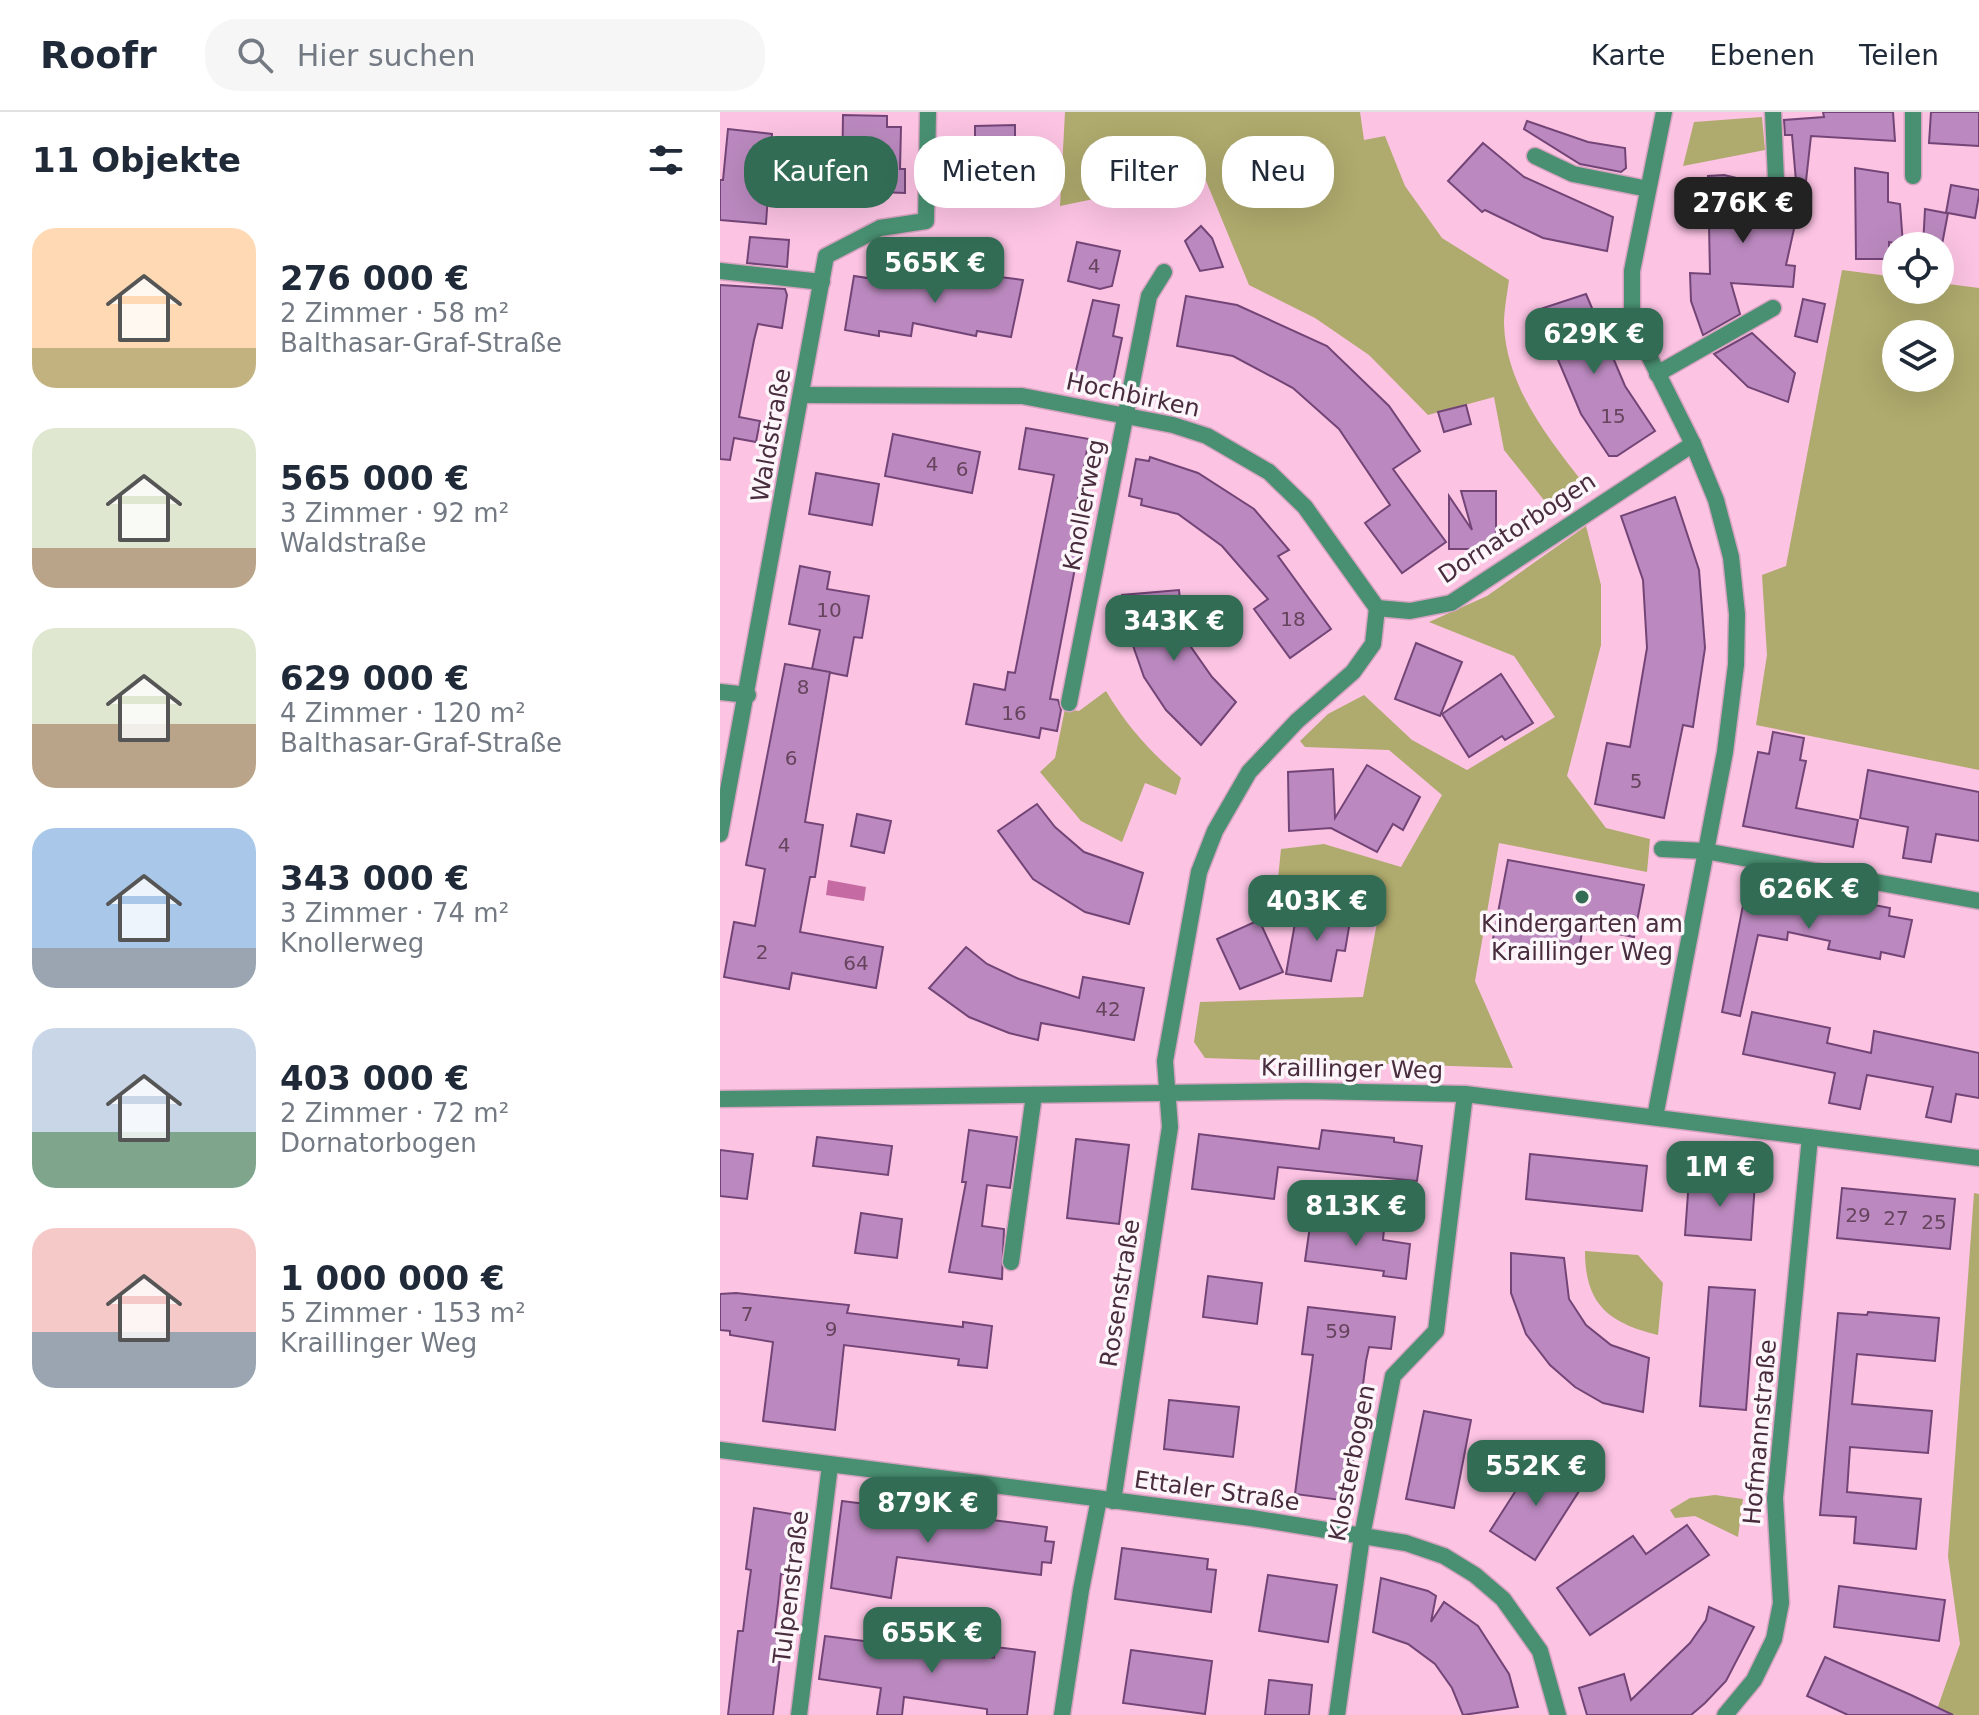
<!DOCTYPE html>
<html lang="de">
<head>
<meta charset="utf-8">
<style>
  :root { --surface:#fff; --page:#f6f6f7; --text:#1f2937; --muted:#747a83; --line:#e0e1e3; --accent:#336c54 }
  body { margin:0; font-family:"DejaVu Sans",sans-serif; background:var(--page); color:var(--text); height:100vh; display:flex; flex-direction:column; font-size:30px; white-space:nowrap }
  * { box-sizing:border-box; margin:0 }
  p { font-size:26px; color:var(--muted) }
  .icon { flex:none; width:44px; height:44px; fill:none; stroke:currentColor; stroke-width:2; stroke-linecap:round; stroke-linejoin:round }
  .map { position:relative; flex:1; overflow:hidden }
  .drawer { display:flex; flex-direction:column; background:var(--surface); width:720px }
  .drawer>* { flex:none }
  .banner { position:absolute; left:24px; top:24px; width:760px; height:72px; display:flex; gap:16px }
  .tools { position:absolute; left:1162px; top:120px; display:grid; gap:16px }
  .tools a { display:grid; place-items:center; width:72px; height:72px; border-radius:50%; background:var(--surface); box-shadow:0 8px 32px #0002; font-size:40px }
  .price { position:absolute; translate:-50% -68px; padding:0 18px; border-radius:16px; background:var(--accent); color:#fff; font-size:26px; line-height:52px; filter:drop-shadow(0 2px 4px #0008) }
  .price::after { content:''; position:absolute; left:50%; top:48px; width:24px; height:18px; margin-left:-12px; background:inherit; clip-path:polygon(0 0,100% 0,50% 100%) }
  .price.active { background:#222; color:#fff }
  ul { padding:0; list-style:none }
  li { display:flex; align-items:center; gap:24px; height:200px; padding:0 32px }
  li span { display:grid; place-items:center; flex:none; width:224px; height:160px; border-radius:24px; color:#555 }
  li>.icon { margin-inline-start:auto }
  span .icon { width:96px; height:96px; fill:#fffc; stroke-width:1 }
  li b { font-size:34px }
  h2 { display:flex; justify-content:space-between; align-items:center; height:96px; padding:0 32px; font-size:34px }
  .pill { padding:0 28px; border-radius:32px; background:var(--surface); box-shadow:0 8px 32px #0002; font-size:28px; line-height:72px }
  .pill.active { background:var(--accent); color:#fff }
  header { display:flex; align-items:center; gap:48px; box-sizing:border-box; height:112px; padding:0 40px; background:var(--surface); border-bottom:2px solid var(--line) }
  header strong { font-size:38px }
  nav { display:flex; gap:44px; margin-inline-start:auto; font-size:28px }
  .search { width:560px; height:72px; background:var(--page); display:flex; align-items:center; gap:20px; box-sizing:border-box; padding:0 28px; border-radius:32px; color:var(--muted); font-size:30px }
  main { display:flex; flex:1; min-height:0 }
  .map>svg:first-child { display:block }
  .green { fill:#afaa6d; fill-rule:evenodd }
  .water { fill:#c56aa2 }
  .building { fill:#bb89bf; stroke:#734577; stroke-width:2 }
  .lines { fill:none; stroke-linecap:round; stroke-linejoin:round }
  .lane-casing { stroke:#d5a2bf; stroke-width:19 }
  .street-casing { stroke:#d5a2bf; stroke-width:19 }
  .lane { stroke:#499072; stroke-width:16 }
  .street { stroke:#499072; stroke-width:16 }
  .poi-dot { fill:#336c54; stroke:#fcf5f9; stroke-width:3 }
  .labels { text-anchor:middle; stroke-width:7; stroke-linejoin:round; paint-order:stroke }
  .number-label { font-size:20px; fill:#66445e }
  .street-label { font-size:24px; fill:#492d3e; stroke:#fcf5f9 }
  .poi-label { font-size:24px; fill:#492d3e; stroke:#fcf5f9 }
</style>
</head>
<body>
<header>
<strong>Roofr</strong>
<div class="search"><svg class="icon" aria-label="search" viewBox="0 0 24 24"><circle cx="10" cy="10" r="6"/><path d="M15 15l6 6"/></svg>Hier suchen</div>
<nav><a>Karte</a><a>Ebenen</a><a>Teilen</a></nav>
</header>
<main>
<section class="drawer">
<h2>11 Objekte<svg class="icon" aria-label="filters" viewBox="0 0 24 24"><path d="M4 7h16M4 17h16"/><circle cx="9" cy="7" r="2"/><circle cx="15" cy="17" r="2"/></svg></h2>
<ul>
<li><span style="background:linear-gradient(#ffd9b3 75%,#c2b280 0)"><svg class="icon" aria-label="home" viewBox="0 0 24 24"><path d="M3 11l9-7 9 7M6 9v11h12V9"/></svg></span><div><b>276 000 €</b><p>2 Zimmer · 58 m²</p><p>Balthasar-Graf-Straße</p></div></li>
<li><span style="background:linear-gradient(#dfe7d0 75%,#b9a48a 0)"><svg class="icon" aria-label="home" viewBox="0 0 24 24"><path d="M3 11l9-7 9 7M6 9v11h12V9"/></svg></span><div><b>565 000 €</b><p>3 Zimmer · 92 m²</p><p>Waldstraße</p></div></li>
<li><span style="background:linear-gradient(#dfe7d0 60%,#b9a48a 0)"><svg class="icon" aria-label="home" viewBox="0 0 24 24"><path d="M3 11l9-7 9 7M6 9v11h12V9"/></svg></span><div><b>629 000 €</b><p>4 Zimmer · 120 m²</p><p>Balthasar-Graf-Straße</p></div></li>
<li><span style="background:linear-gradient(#a9c7e8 75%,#9aa5b1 0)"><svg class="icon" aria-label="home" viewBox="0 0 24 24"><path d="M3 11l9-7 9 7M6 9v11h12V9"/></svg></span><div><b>343 000 €</b><p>3 Zimmer · 74 m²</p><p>Knollerweg</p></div></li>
<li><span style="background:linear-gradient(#c9d6e8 65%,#7fa58c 0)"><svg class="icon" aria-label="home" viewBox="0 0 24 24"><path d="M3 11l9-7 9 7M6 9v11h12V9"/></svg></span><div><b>403 000 €</b><p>2 Zimmer · 72 m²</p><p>Dornatorbogen</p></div></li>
<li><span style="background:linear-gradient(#f6c9c9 65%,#9aa5b1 0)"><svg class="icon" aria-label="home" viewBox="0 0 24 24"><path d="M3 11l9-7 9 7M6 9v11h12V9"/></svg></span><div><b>1 000 000 €</b><p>5 Zimmer · 153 m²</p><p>Kraillinger Weg</p></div></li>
</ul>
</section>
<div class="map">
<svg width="1259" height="1603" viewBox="0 0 1259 1603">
  <rect width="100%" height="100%" fill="#fcc3e3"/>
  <g class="green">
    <path d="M345 0H640L644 28 665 24 685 74 722 126 789 168C787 183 784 198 784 212 786 274 828 326 864 372L831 397 784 338 774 285 708 303 649 243 595 206 529 173 484 64 340 94Z"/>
    <polygon points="1042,5 1045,38 963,54 974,10"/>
    <path d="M1122 158 1176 165V178H1220V171L1259 176V658L1036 613 1047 543 1042 463 1066 454ZM1176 222H1220V266H1176Z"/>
    <polygon points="866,414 881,473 881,533 847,664 886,716 930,727 927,760 779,731 755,869 793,956 485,946 474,930 480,890 643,885 660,795 584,786 555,796 561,737 604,732 681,755 722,683 669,638 585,635 580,629 608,602 644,583 692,628 747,658 835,605 794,544 709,510 767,484"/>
    <path d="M386 579C406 613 431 641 461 666L456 683 425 671 402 730 361 709 320 660 335 646 345 597 359 599Z"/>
    <polygon points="1254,1081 1259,1082 1259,1603 1215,1603 1240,1532 1228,1444"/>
    <path d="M865 1139 918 1143 943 1171 938 1223C888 1211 865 1192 865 1139Z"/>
    <polygon points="995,1383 1023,1387 1018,1425 975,1404 955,1406 950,1398 970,1386"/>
  </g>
  <polygon class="water" points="108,768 146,775 144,789 106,783"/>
  <g class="building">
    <polygon points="1103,0 1173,0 1175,29 1091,24 1086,69 1076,69 1072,23 1065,23 1064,8 1104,5"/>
    <polygon points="1211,0 1259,0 1259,34 1209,31"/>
    <polygon points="123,3 167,4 167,15 181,15 180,57 185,57 185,81 160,80 160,74 122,74"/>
    <polygon points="807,9 868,30 905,36 906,56 901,60 860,52 804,17"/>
    <polygon points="295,13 295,91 236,92 236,26 255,26 255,14"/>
    <polygon points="8,17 52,22 46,112 0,108 0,68 3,68"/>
    <polygon points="763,31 804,65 893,105 887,139 823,126 765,98 762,100 728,69"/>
    <polygon points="1135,56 1168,61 1168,90 1180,92 1183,133 1169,130 1169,147 1136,147"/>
    <polygon points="1004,63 1046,73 1052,78 1082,81 1066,153 1075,154 1073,175 1011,171 1020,202 983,223 971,189 970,161 990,162 988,64"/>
    <polygon points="1231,73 1259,78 1259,83 1255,106 1228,101 1220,143 1220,134 1203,134 1205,97 1226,101"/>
    <polygon points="481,114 492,126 503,155 480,159 465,129"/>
    <polygon points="30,125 69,128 67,155 27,151"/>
    <polygon points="357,130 400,139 392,174 380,177 348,169"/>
    <polygon points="232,159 303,168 291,225 257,219 256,224 193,211 191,224 159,219 159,224 125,218 134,164 167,169 168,164 229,174"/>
    <polygon points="0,173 65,177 67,183 62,216 38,212 34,228 19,305 40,309 36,330 14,326 10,348 0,347"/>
    <polygon points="866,182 905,274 935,319 897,344 889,344 861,302 817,198"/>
    <polygon points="466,184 517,193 607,234 669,294 700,339 673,357 726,430 682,461 645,411 670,393 619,317 573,276 513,244 457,234"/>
    <polygon points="1083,187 1105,192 1097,230 1075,224"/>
    <polygon points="373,188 399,193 393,224 402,226 392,274 354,267"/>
    <polygon points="1032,221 1075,261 1068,290 1028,275 994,242"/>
    <polygon points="746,293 751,312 724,320 718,300"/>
    <polygon points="306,316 369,327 353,412 363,414 330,587 338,588 341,598 337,619 321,616 319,626 246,612 254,572 285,578 288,560 295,561 334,363 299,357"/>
    <polygon points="173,322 260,340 252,381 165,364"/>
    <polygon points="430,345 478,361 534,397 569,438 558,444 611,517 570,546 534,497 548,487 502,434 458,402 421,393 422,387 409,384 416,347 429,349"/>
    <polygon points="96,361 159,372 152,413 89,402"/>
    <polygon points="741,379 776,379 776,437 729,437 729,384 752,418"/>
    <polygon points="955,385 979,458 985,536 973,615 963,613 944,706 875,692 887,631 910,635 927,536 923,468 901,404"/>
    <polygon points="80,454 110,460 107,477 149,484 142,526 134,525 127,564 92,557 100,518 69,512"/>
    <polygon points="459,478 462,507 471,535 492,565 516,590 481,633 446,598 424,565 410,525 402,483"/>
    <polygon points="696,531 742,550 720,604 675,587"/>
    <polygon points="65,552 110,560 85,710 103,713 95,765 90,765 80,820 163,835 156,876 72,861 69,877 4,865 14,810 35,814 45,757 26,753"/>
    <polygon points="781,562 813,611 785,628 782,624 749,645 722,602"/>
    <polygon points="1053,620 1084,626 1080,648 1086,649 1076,696 1138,708 1133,735 1023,714 1038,640 1049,642"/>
    <polygon points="647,653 700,685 683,718 673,712 657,740 611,716 569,719 568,660 613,657 615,706"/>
    <polygon points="1148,658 1259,680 1259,729 1216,722 1211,750 1183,746 1188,715 1140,706"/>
    <polygon points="317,692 335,715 364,740 423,761 409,812 365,800 313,767 278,719"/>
    <polygon points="137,702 171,709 164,741 131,734"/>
    <polygon points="788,748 924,773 914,825 863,815 857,848 772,832"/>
    <polygon points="1028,768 1077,779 1075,786 1116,795 1118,786 1170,796 1169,804 1192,808 1184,845 1161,840 1160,847 1108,837 1110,829 1068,820 1067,828 1038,823 1020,904 1002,900"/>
    <polygon points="578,794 631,803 625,839 617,838 611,869 566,862"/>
    <polygon points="539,808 563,860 520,877 497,827"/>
    <polygon points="246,835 267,852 299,867 359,886 363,865 424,876 414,928 321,911 318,928 289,921 249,905 209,876"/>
    <polygon points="1032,900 1110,916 1107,931 1151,941 1154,919 1259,941 1259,986 1236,982 1231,1010 1206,1005 1213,975 1147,963 1140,997 1109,991 1115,961 1023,942"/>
    <polygon points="249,1018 297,1025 290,1076 267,1073 262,1114 284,1117 282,1167 229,1160 246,1070 242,1070"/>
    <polygon points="602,1018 674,1026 674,1030 702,1034 697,1069 558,1055 554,1087 472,1077 479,1022 599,1037"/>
    <polygon points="97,1025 172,1034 168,1063 93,1054"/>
    <polygon points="356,1027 409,1033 399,1112 347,1106"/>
    <polygon points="0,1038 33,1042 27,1087 0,1084"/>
    <polygon points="810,1042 927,1054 922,1099 806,1087"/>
    <polygon points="969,1067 1035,1071 1031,1128 965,1123"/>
    <polygon points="1122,1076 1235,1087 1230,1137 1117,1126"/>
    <polygon points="141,1101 182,1107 177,1146 135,1141"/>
    <polygon points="591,1107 664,1117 663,1128 690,1132 686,1167 663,1164 664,1159 585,1149"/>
    <polygon points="791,1141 844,1146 849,1187 866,1213 891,1233 929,1246 923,1300 883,1291 855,1275 830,1253 806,1222 791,1181"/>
    <polygon points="488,1164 542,1171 537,1212 483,1205"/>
    <polygon points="989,1175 1035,1178 1026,1298 980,1294"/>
    <polygon points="16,1181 129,1193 127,1201 243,1215 243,1210 272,1214 267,1256 238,1253 239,1247 124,1233 115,1318 43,1309 53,1230 10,1223 10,1219 0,1218 0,1182"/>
    <polygon points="588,1195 675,1205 671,1237 649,1235 646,1249 628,1389 575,1382 593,1243 582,1242"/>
    <polygon points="1148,1200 1219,1206 1215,1249 1137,1242 1132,1292 1212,1299 1208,1341 1130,1335 1127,1380 1201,1387 1196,1437 1134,1431 1136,1405 1100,1403 1118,1201 1147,1203"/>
    <polygon points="449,1288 519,1295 513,1345 444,1337"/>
    <polygon points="704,1299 751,1308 734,1396 686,1387"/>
    <polygon points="818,1344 863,1373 815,1448 770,1419"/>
    <polygon points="122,1389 327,1415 325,1429 334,1430 331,1451 322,1450 321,1463 177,1445 171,1486 111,1476"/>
    <polygon points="34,1396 78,1403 70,1463 61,1462 58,1491 54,1523 63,1524 53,1603 8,1603 18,1519 23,1519 27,1487 31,1458 26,1457"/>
    <polygon points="967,1413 989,1443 870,1523 837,1476 913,1424 926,1442"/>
    <polygon points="402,1436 488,1447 487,1457 496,1458 491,1500 395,1487"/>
    <polygon points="548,1463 617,1473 608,1530 539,1519"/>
    <polygon points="661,1466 708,1479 716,1484 711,1510 724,1490 758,1514 789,1562 798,1595 743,1603 732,1576 715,1552 688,1532 653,1520"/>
    <polygon points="1119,1474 1225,1488 1219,1529 1114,1515"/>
    <polygon points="989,1495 1034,1515 1006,1569 985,1591 971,1603 867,1603 859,1576 904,1562 911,1588 970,1531 986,1508"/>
    <polygon points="105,1524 274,1546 276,1535 315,1540 307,1603 267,1603 267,1597 184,1585 182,1603 157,1603 161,1576 99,1567"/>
    <polygon points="411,1538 492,1549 485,1602 403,1591"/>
    <polygon points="1105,1545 1191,1583 1233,1603 1128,1603 1087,1584"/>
    <polygon points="549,1568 592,1573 589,1603 545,1603"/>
  </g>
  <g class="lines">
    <g class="lane-casing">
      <g id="lane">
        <polyline points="1053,0 1056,68"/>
        <polyline points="1193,0 1193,64"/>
        <polyline points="815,44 853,62 928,77"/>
        <polyline points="0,159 102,170"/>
        <polyline points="937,262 1053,196"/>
        <polyline points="942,737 985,739"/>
        <polyline points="291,1150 314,983"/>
      </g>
    </g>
    <g class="street-casing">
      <g id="street">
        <polyline points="83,283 302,284 453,313 487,324 549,360 585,395 657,496"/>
        <polyline points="0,580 28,583"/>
        <polyline points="349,591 429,184 444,160"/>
        <polyline points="0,722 106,144 160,116 206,109 208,0"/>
        <polyline points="985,739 1259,789"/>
        <polyline points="0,987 585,979 745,982 1259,1046"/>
        <polyline points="935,1005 1005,640 1016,553 1017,502 1011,445 996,388 973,332 912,210 912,159 944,0"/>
        <polyline points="0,1338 532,1406 686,1431 724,1444 755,1463 783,1487 820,1539 838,1603"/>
        <polyline points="393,1389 450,1015 445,949 479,760 495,719 529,660 577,609 633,560 653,532 657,496 690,499 731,491 973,332"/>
        <polyline points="79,1603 110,1353"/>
        <polyline points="342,1603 361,1478 379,1387"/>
        <polyline points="617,1603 642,1424 673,1264 716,1219 745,982"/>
        <polyline points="1005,1603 1034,1568 1054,1527 1061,1491 1055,1386 1090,1025"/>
      </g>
    </g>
    <use href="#lane" class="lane"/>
    <use href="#street" class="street"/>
  </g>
  <circle class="poi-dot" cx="862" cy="785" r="8"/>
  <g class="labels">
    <g class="number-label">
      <text x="374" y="161">4</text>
      <text x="893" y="311">15</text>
      <text x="212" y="359">4</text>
      <text x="242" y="364">6</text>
      <text x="109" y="505">10</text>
      <text x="573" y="514">18</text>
      <text x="83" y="582">8</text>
      <text x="294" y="608">16</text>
      <text x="71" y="653">6</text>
      <text x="916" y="676">5</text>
      <text x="64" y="740">4</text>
      <text x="42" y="847">2</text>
      <text x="136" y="858">64</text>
      <text x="388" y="904">42</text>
      <text x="1138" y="1110">29</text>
      <text x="1176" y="1113">27</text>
      <text x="1214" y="1117">25</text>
      <text x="27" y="1209">7</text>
      <text x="111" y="1224">9</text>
      <text x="618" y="1226">59</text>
    </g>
    <g class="street-label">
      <text transform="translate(413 283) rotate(12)" y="8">Hochbirken</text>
      <text transform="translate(51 323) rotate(-80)" y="8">Waldstraße</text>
      <text transform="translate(364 393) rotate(-79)" y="8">Knollerweg</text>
      <text transform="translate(797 416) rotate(-33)" y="8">Dornatorbogen</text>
      <text transform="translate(632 957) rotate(1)" y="8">Kraillinger Weg</text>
      <text transform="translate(400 1181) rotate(-81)" y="8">Rosenstraße</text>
      <text transform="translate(1040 1320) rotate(-85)" y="8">Hofmannstraße</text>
      <text transform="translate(632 1351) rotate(-79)" y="8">Klosterbogen</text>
      <text transform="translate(497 1379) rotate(8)" y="8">Ettaler Straße</text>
      <text transform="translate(71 1475) rotate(-83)" y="8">Tulpenstraße</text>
    </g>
    <g class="poi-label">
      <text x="862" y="820">Kindergarten am<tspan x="862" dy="28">Kraillinger Weg</tspan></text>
    </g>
  </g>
</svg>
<div class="tools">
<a><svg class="icon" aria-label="locate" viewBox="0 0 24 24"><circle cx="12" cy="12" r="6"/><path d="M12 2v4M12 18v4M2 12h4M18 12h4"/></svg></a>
<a><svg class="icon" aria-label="layers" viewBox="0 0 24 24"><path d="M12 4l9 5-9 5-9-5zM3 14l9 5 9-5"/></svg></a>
</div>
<b class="price active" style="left:1023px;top:133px">276K €</b>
<b class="price" style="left:215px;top:193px">565K €</b>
<b class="price" style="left:874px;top:264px">629K €</b>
<b class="price" style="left:454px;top:551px">343K €</b>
<b class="price" style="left:1089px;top:819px">626K €</b>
<b class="price" style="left:597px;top:831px">403K €</b>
<b class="price" style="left:1000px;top:1097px">1M €</b>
<b class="price" style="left:636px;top:1136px">813K €</b>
<b class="price" style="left:816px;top:1396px">552K €</b>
<b class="price" style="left:208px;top:1433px">879K €</b>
<b class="price" style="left:212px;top:1563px">655K €</b>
<div class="banner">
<a class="pill active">Kaufen</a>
<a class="pill">Mieten</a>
<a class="pill">Filter</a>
<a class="pill">Neu</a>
</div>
</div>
</main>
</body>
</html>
